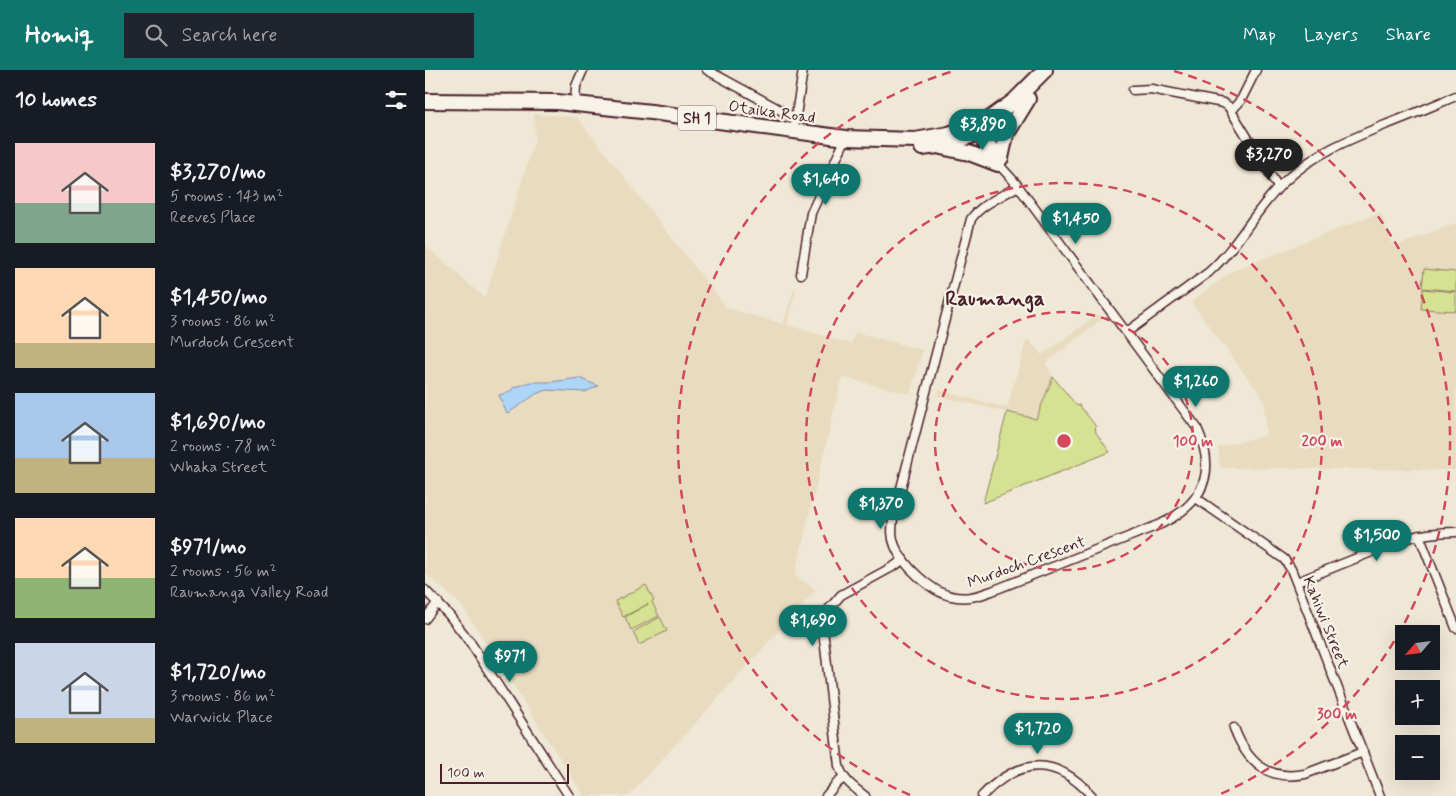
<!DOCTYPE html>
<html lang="en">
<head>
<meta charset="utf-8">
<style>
  :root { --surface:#171b24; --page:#20242c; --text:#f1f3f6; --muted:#9ea1a6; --accent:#0f766e }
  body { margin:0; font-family:Mynerve,sans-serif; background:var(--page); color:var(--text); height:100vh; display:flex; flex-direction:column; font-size:19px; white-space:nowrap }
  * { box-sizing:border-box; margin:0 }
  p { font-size:16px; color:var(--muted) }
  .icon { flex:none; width:28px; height:28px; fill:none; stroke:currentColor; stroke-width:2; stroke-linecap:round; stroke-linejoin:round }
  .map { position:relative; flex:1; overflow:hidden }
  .panel { display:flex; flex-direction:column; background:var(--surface); width:425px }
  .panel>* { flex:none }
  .needle { width:32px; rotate:242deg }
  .tools { position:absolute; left:970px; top:555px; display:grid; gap:10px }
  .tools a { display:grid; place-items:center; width:45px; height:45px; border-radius:0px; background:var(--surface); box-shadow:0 5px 20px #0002; font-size:25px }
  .scale { position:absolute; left:15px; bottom:12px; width:129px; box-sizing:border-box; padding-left:5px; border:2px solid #4a1f2b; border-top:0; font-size:14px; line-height:18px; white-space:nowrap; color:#4a1f2b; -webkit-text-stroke:4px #f7f3e8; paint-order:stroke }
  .price { position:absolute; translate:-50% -42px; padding:0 11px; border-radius:18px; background:var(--accent); color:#fff; font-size:16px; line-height:32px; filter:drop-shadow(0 1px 2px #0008) }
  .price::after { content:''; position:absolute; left:50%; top:30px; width:15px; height:11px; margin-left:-8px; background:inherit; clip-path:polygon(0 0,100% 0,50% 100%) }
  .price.selected { background:#222; color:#fff }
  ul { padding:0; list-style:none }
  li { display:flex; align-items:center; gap:15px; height:125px; padding:0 15px }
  li span { display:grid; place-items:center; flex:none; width:140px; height:100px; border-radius:0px; color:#555 }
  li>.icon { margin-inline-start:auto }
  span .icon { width:60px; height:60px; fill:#fffc; stroke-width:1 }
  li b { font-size:21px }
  h2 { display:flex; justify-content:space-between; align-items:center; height:60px; padding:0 15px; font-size:21px }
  header { display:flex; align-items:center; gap:30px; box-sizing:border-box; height:70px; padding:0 25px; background:var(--accent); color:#fff }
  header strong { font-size:24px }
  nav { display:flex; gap:28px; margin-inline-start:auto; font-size:18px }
  .search { width:350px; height:45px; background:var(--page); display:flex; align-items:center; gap:12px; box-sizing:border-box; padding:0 18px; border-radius:0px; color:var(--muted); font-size:19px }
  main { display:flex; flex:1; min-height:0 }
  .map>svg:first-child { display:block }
  .built { fill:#e8dbc0 }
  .green { fill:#d5e193; stroke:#90805f }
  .water { fill:#acd5f7; stroke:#858ca5 }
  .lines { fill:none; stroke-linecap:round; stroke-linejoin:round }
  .street-casing { stroke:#4a1f2b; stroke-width:11 }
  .highway-casing { stroke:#4a1f2b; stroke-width:18 }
  .street { stroke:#f7f3e8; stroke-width:8 }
  .highway { stroke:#f7f3e8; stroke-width:14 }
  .ring { fill:none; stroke:#d1495b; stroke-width:2.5; stroke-dasharray:9 6 }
  .labels { text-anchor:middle; stroke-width:4.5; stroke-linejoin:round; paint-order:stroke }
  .shield { fill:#f7f3e8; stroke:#7e5f64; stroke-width:1 }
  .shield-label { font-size:15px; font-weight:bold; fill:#4a1f2b }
  .street-label { font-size:16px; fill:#4a1f2b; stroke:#f7f3e8 }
  .district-label { font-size:21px; font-weight:bold; fill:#4a1f2b; stroke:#f7f3e8 }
  .centre { fill:#d1495b; stroke:#f7f3e8; stroke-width:2.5 }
  .ring-label { font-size:15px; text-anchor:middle; font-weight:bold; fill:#d1495b; stroke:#f7f3e8; stroke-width:4.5; stroke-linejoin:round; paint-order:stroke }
</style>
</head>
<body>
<header>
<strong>Homiq</strong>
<div class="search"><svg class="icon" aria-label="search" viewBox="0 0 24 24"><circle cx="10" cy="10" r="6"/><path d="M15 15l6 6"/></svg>Search here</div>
<nav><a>Map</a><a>Layers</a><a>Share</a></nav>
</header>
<main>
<section class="panel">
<h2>10 homes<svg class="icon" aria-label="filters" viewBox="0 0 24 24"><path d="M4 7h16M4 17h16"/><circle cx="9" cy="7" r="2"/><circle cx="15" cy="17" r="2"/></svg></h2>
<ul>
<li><span style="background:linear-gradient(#f6c9c9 60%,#7fa58c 0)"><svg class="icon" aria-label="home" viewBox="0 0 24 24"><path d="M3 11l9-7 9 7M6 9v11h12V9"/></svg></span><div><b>$3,270/mo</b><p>5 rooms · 143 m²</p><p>Reeves Place</p></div></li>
<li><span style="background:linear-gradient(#ffd9b3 75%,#c2b280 0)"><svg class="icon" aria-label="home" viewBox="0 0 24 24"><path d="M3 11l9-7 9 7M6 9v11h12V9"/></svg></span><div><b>$1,450/mo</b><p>3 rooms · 86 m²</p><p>Murdoch Crescent</p></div></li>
<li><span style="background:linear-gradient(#a9c7e8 65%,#c2b280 0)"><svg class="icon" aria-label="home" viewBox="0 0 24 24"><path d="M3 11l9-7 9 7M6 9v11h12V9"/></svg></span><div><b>$1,690/mo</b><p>2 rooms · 78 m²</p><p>Whaka Street</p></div></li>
<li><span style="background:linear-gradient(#ffd9b3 60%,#8fb573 0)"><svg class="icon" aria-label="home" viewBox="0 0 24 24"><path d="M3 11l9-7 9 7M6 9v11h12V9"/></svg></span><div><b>$971/mo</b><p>2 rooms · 56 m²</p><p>Raumanga Valley Road</p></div></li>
<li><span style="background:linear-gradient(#c9d6e8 75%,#c2b280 0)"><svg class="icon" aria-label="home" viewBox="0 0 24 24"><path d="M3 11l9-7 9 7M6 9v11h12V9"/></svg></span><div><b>$1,720/mo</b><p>3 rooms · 86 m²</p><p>Warwick Place</p></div></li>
</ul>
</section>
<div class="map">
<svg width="1031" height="726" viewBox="0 0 1031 726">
  <rect width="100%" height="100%" fill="#f0e8d6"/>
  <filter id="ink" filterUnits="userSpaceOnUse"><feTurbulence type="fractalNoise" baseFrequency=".02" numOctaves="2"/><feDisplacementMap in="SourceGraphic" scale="10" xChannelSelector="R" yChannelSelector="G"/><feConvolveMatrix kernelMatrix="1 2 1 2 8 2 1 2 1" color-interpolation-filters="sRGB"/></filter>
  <g filter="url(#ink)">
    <g class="built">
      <polygon points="109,44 152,47 302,238 358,254 369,219 371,219 362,255 426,274 430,262 498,280 485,324 417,307 370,505 391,520 204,726 159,726 37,536 0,503 0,175 60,228 110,69"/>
      <polygon points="955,142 969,177 1031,153 1031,400 795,398 793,377 841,365 839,330 766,232 807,201"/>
      <polygon points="673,244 677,249 621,293 622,296 628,307 611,349 513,326 514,320 582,338 602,268 617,285"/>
    </g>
    <g class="green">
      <polygon points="999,199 1031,202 1031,221 997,218"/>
      <polygon points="998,219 1031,222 1031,241 996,239"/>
      <polygon points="628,307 652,336 654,335 670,355 671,363 685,382 558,433 582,342 611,349"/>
      <polygon points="221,515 229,531 227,532 234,546 206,560 200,547 223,534 198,547 190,531"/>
      <polygon points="235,547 242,561 214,575 208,562"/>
    </g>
    <polygon class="water" points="154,308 173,316 160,322 122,320 111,324 82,344 74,325 85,322 88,318 105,312 126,312"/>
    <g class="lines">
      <g class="street-casing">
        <g id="street">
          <polyline points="282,0 370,48"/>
          <polyline points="708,20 726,19 798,33 803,36 853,117"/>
          <polyline points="150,34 151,16 158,0"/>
          <polyline points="807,40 816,30 831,0"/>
          <polyline points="370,52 378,0"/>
          <polyline points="551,55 561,66 575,87"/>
          <path d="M551 60C553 76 583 103 593 116L772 358C792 402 779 433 736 454L567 521C553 526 540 530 526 526 506 522 477 494 470 476 466 467 467 458 468 449L546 149C556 134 578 126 593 116"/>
          <polyline points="376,204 386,143 421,68"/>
          <path d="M702 262 784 202C814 175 831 138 860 111 888 84 925 69 960 55 984 46 1007 36 1031 26"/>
          <polyline points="771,428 859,489 866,499 955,726"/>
          <polyline points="994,465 1031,558"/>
          <path d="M872 512 979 469C997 464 1013 462 1031 462"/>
          <polyline points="0,520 24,545 45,572 144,726"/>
          <polyline points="0,549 13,532"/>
          <path d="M809 658C822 692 842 711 880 704L938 682"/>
          <polyline points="401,726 411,714 419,708"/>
          <path d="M440 726C428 717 418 710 414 696L398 560 403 540 416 525 471 495 478 489"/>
          <path d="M557 726C594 688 630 685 667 726"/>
        </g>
      </g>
      <g class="highway-casing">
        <g id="highway">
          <polyline points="0,31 132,32 226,42 421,68 490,70 524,64 564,49 589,31 620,0"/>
          <polyline points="516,77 544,83 573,94"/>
          <polyline points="497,78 521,75 551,64"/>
          <polyline points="576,88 581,65 603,29"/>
        </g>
      </g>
      <use href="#street" class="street"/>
      <use href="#highway" class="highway"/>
    </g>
  </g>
  <g class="ring">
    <circle cx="639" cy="371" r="129"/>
    <circle cx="639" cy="371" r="258"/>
    <path d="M485 725A386 386 0 0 1 529 1M749 1A386 386 0 0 1 793 725"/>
  </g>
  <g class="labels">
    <rect class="shield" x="253" y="35.5" width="38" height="25" rx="4"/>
    <g class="shield-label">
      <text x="272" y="53">SH 1</text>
    </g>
    <g class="street-label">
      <text transform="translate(347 41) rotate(8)" y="6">Otaika Road</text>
      <text transform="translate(601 491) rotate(-20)" y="6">Murdoch Crescent</text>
      <text transform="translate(902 552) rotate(68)" y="6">Kahiwi Street</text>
    </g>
    <g class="district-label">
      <text x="570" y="235">Raumanga</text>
    </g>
  </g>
  <circle cx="639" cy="371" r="8" class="centre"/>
  <g class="ring-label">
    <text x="768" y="376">100 m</text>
    <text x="897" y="376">200 m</text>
    <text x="912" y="649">300 m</text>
  </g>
</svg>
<div class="tools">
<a><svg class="needle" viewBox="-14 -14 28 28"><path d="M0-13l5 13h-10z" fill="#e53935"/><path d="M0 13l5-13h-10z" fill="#9ea1a6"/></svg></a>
<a>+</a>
<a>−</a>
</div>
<div class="scale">100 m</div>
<b class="price" style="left:558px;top:81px">$3,890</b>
<b class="price selected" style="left:844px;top:111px">$3,270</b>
<b class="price" style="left:401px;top:136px">$1,640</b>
<b class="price" style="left:651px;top:175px">$1,450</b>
<b class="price" style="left:771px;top:338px">$1,260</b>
<b class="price" style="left:456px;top:460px">$1,370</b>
<b class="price" style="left:952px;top:492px">$1,500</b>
<b class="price" style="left:388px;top:577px">$1,690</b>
<b class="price" style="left:85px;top:613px">$971</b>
<b class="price" style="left:613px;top:685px">$1,720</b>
</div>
</main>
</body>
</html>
